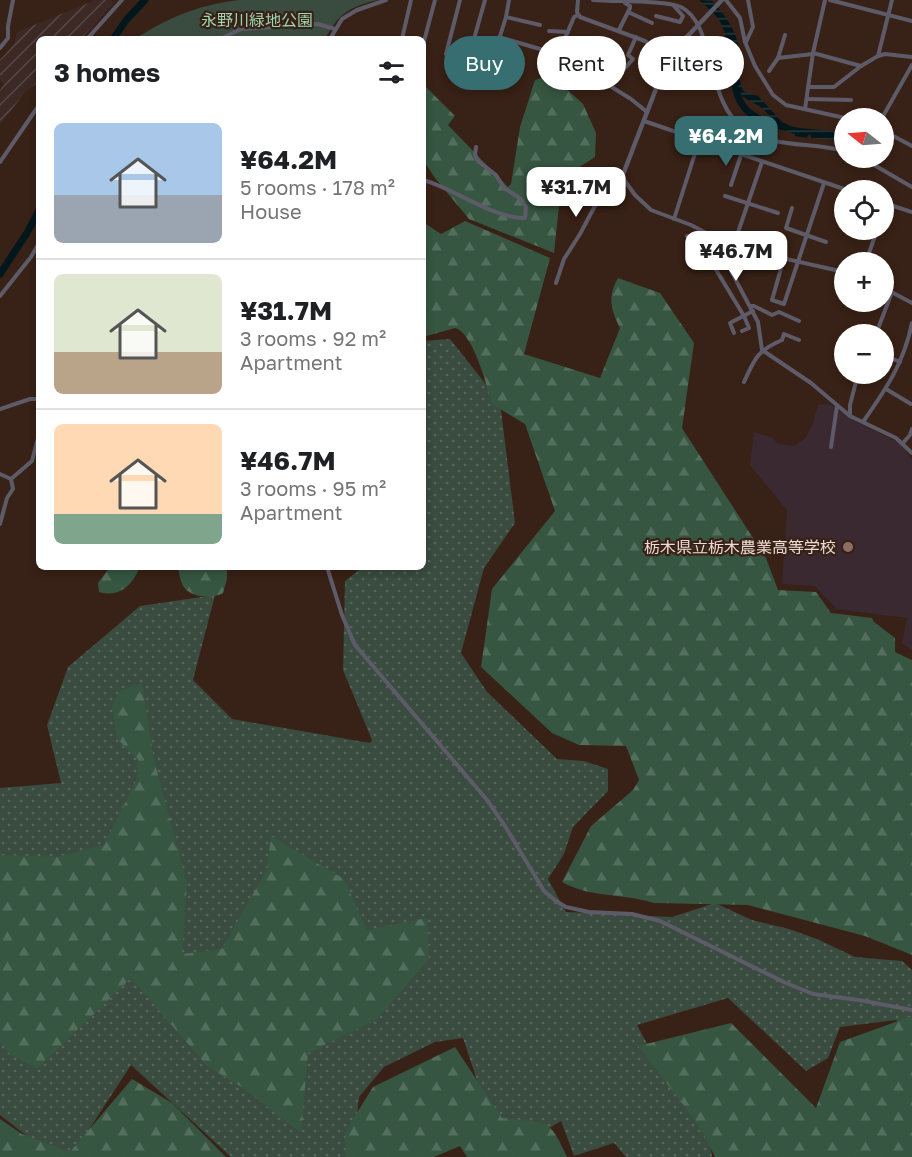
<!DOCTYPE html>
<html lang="en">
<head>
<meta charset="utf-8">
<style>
  :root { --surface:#fff; --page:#f6f6f6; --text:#202124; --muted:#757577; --line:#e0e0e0; --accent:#366e71 }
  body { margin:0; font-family:"Golos Text","Noto Sans JP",sans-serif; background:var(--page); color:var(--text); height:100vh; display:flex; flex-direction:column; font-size:22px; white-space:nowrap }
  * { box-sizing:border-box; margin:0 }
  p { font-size:20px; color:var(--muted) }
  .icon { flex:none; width:33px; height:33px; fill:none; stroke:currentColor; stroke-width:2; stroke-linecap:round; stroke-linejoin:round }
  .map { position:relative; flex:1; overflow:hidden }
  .panel { position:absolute; left:36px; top:36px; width:390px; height:534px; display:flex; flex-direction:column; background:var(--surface); border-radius:9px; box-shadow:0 3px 9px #0003 }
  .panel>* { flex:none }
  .guide { position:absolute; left:444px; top:36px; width:378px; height:54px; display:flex; gap:12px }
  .needle { width:39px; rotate:287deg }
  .tools { position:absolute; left:834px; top:108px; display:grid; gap:12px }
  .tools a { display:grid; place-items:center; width:60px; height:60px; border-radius:50%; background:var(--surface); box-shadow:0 3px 9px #0003; font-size:30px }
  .price { position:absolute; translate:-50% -51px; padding:0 14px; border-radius:12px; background:#fff; color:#222; font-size:20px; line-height:39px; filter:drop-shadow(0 2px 3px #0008) }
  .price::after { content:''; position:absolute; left:50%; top:36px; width:18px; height:14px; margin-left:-9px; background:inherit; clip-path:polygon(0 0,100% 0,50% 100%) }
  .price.current { background:var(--accent); color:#fff }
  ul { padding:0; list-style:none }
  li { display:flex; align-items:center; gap:18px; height:150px; padding:0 18px }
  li+li { border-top:2px solid var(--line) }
  li span { display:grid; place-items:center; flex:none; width:168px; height:120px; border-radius:9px; color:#555 }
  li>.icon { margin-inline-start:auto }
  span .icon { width:72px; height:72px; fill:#fffc; stroke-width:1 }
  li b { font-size:26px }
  h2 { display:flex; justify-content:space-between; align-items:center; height:72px; padding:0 18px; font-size:26px }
  .chip { padding:0 21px; border-radius:27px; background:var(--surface); box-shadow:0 3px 9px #0003; font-size:21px; line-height:54px }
  .chip.current { background:var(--accent); color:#fff }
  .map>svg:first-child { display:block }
  .industrial { fill:url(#industrial-furrows) }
  .education { fill:#3a2931 }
  .grass { fill:url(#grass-dots) }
  .forest { fill:url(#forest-firs) }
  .park { fill:#394c3f }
  .water { fill:url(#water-rules) }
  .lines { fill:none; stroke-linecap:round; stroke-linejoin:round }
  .river { stroke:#02171c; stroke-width:7 }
  .minor { stroke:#5e5b69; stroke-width:4 }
  .tertiary { stroke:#5e5b69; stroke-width:4.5 }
  .education-dot { fill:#8d6e63; stroke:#382116; stroke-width:2 }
  .labels { text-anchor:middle; stroke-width:4.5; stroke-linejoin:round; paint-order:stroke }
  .park-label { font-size:16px; fill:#9cd7b0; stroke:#382116 }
  .poi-label { font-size:16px; fill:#ebdbd4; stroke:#382116; text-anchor:end }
</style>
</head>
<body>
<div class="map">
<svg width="912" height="1157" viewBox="0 0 912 1157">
  <defs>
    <pattern id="industrial-furrows" width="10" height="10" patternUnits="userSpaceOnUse" patternTransform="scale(1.5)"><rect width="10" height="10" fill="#3c2925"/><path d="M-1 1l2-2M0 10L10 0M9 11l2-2" fill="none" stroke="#584744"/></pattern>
    <pattern id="grass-dots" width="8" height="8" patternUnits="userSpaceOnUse" patternTransform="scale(1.5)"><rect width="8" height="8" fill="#394c3f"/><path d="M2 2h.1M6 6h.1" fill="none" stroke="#56655a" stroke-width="1.8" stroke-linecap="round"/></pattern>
    <pattern id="forest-firs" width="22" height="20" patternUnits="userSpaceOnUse" patternTransform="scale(1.5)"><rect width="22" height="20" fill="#365641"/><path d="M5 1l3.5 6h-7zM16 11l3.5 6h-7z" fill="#536e5c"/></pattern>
    <pattern id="water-rules" width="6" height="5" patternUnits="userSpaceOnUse" patternTransform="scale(1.5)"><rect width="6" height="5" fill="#02171c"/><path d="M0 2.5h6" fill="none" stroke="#27383c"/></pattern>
  </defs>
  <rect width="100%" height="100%" fill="#382116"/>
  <polygon class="industrial" points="96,0 111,0 114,3 81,39 39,39 39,82 26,91 0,125 0,90 4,84 0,80 0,60 14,44 17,32"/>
  <polygon class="education" points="830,404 855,421 901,444 912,460 912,650 902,643 907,618 836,609 815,586 782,584 787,510 750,465 754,432 773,438 778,444 794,446 806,437 812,425 818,405"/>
  <polygon class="grass" points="450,339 500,402 515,523 484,568 461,653 487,692 557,759 584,761 608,769 608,791 573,827 564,854 548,879 566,912 672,917 715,903 752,920 789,929 817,939 855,957 902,961 912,970 912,1032 896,1020 840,1027 828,1058 806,1071 728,998 637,1025 658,1064 709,1134 712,1157 626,1157 614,1143 574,1156 561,1121 531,1139 492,1126 463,1038 435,1042 384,1067 359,1097 353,1157 231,1157 131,1065 73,1154 33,1141 0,1115 0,788 61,783 47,725 68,667 140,606 215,595 193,680 232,719 370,743 372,740 343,670 345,581 363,567 423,567 423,341"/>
  <g class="forest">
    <polygon points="551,75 583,104 596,133 595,157 562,178 554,253 469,219 435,178 423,160 423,84 455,116 448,125 508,187 511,184 520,127 535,80"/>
    <path d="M465 221 550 258 524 354 600 378 620 328C611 310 607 297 618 278L660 293 694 343 682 428 766 558 778 590 816 592 831 613 872 618 874 622 895 638V652L912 660V955L865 936 748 905 654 903C623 893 590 898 562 882L591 826 633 790 639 780 626 746 579 745 552 733 481 667 492 589 555 511 525 424 492 404C487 387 473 332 455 328L423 337V222L441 234Z"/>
    <path d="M110 567H140C132 585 120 598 99 592L98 583Z"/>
    <path d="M178 567H227V579L223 593C213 599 190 598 183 586 180 580 179 573 178 567Z"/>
    <polygon points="142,683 154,760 187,883 182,954 222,949 267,869 271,836 344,879 367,930 427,918 429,959 376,1020 308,1053 301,1133 240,1086 207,1066 131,978 37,1069 10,1054 0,1042 0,855 57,857 104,845 137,779 138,759 117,739 112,705 119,691"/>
    <path d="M912 1016V1157H715C697 1116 664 1082 638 1046L731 1023 816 1108 840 1042Z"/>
    <path d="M455 1047 502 1118C546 1124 548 1114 567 1157H467L460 1146 434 1157H346L345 1132 373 1087Z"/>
    <polygon points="132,1079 172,1103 226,1157 0,1157 0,1119 22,1134 70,1152"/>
  </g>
  <path class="park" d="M238 0H378C349 7 339 13 325 39H239L229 35 224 39H135C171 16 196 6 238 0Z"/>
  <path class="water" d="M699 0 712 1C725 14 737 31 739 50 740 65 737 78 744 92L758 96 783 123 790 126 799 128 844 132V141L811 138V135H808L807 138 795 136V134C779 130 774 119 763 109 755 102 743 100 737 90 733 84 732 75 730 68 723 32 731 26 699 0Z"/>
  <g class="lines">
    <g class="river">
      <polyline points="113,39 127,19 145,0"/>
      <path d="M734 78C737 112 755 120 785 127"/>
      <polyline points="0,274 27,233 39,210"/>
    </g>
    <g class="minor">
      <polyline points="460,0 446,54 470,53 485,0"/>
      <polyline points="509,0 506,17 540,25"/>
      <polyline points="578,0 577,12 580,17 645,41 670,58"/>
      <path d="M593 0C615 2 664 0 681 7 717 25 704 104 746 130 774 148 813 142 844 151"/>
      <polyline points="726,0 740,18 745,42 755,66 773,95 786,105 845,118"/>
      <polyline points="830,0 912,21"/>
      <polyline points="628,12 652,23"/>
      <polyline points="656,16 680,22 683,16 674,6"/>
      <polyline points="619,30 630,8 630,6 625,3"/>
      <polyline points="549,31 568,32"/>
      <polyline points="499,37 540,49"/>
      <polyline points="87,39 122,0"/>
      <polyline points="220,39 241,29 318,24 335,29"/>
      <polyline points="330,39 342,19 357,10 386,0"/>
      <polyline points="402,39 411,0"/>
      <polyline points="746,42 753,27 748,0"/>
      <polyline points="423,45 435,0"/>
      <polyline points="0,48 8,38 8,26 13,0"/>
      <polyline points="496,49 506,17"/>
      <polyline points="813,53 861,66"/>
      <polyline points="878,56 892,0"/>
      <polyline points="778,58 785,35"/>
      <polyline points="547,59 550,51 558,55 574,17 578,15"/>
      <polyline points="769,71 778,58 813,54"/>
      <polyline points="618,76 633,59 628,55 636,37"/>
      <polyline points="808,87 834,87 861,66 878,56 885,54 912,57"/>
      <polyline points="586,88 604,80 611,73 618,76 610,86 631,99 647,112"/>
      <polyline points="807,99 851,100"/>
      <polyline points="805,109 813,53 825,0"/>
      <polyline points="882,118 912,65"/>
      <polyline points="644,121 847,190"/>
      <polyline points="884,131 912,146"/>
      <polyline points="862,158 912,187"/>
      <polyline points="0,162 39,105"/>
      <path d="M423 180C454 188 493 219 525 218L526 207 521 199 504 188 496 175 478 161 475 155 476 147"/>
      <polyline points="731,185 741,155"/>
      <polyline points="725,196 778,213"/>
      <polyline points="884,203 912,212"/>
      <polyline points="792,208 786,228 826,242"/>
      <polyline points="884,211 886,204"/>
      <polyline points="674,219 699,141"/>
      <polyline points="687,236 701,245 744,316 749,328 742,331"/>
      <polyline points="713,237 758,322 762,350 811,383 850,416 896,438 912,453"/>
      <polyline points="701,245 708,234"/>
      <polyline points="733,247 762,162"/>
      <polyline points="784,258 772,300 784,304 824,183"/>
      <polyline points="866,262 877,230"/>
      <polyline points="556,283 564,259 580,234 605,187 614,179 622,177 635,195 651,210 691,225 733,247 844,272"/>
      <polyline points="884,288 912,303"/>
      <polyline points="0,296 31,257 39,243"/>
      <polyline points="750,306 754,306 772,315 779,312 799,321"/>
      <polyline points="734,333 730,323 753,311"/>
      <polyline points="876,334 892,292"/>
      <polyline points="884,355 900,362"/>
      <path d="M744 382C755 358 757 351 782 340L784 334 799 340"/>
      <polyline points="886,389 911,404"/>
      <polyline points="0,409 30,399 39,399"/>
      <polyline points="850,416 850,405 858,374"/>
      <path d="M863 422C886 389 904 363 912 323"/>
      <polyline points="903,443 910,435 912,429"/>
      <polyline points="831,447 837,406"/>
      <polyline points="0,474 11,479"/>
      <polyline points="11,479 32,461 39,434"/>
      <polyline points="0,524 7,498 13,489 11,479"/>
      <polyline points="327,567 342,615 355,645 487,800 505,826 544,891 556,901 566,907 589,912 632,914 660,921 786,983 813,994 859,1000 912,1010"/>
    </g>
    <polyline class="tertiary" points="622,177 666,63 681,43 722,0"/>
  </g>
  <circle class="education-dot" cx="848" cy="547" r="6"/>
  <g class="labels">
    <g class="park-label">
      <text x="257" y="26">永野川緑地公園</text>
    </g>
    <g class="poi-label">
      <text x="836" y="553">栃木県立栃木農業高等学校</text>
    </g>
  </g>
</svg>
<div class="tools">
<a><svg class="needle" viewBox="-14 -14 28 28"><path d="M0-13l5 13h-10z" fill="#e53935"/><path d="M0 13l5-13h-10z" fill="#757577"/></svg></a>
<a><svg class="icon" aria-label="locate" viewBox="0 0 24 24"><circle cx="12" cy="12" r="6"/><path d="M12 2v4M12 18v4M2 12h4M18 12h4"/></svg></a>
<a>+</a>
<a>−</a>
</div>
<b class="price current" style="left:726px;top:167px">¥64.2M</b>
<b class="price" style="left:576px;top:218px">¥31.7M</b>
<b class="price" style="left:736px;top:282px">¥46.7M</b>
<div class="guide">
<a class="chip current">Buy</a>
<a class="chip">Rent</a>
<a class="chip">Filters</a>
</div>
<section class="panel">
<h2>3 homes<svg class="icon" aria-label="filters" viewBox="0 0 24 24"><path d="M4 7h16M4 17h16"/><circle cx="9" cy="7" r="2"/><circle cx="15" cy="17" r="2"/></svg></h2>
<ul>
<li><span style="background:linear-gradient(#a9c7e8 60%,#9aa5b1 0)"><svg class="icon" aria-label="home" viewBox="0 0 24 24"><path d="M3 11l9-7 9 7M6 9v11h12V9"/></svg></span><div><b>¥64.2M</b><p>5 rooms · 178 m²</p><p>House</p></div></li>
<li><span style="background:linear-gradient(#dfe7d0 65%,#b9a48a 0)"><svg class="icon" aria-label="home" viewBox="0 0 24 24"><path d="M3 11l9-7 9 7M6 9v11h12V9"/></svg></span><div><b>¥31.7M</b><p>3 rooms · 92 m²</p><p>Apartment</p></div></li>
<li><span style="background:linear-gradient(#ffd9b3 75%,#7fa58c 0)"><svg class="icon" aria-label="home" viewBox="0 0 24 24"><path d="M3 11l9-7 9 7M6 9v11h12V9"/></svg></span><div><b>¥46.7M</b><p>3 rooms · 95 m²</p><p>Apartment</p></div></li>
</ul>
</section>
</div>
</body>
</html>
